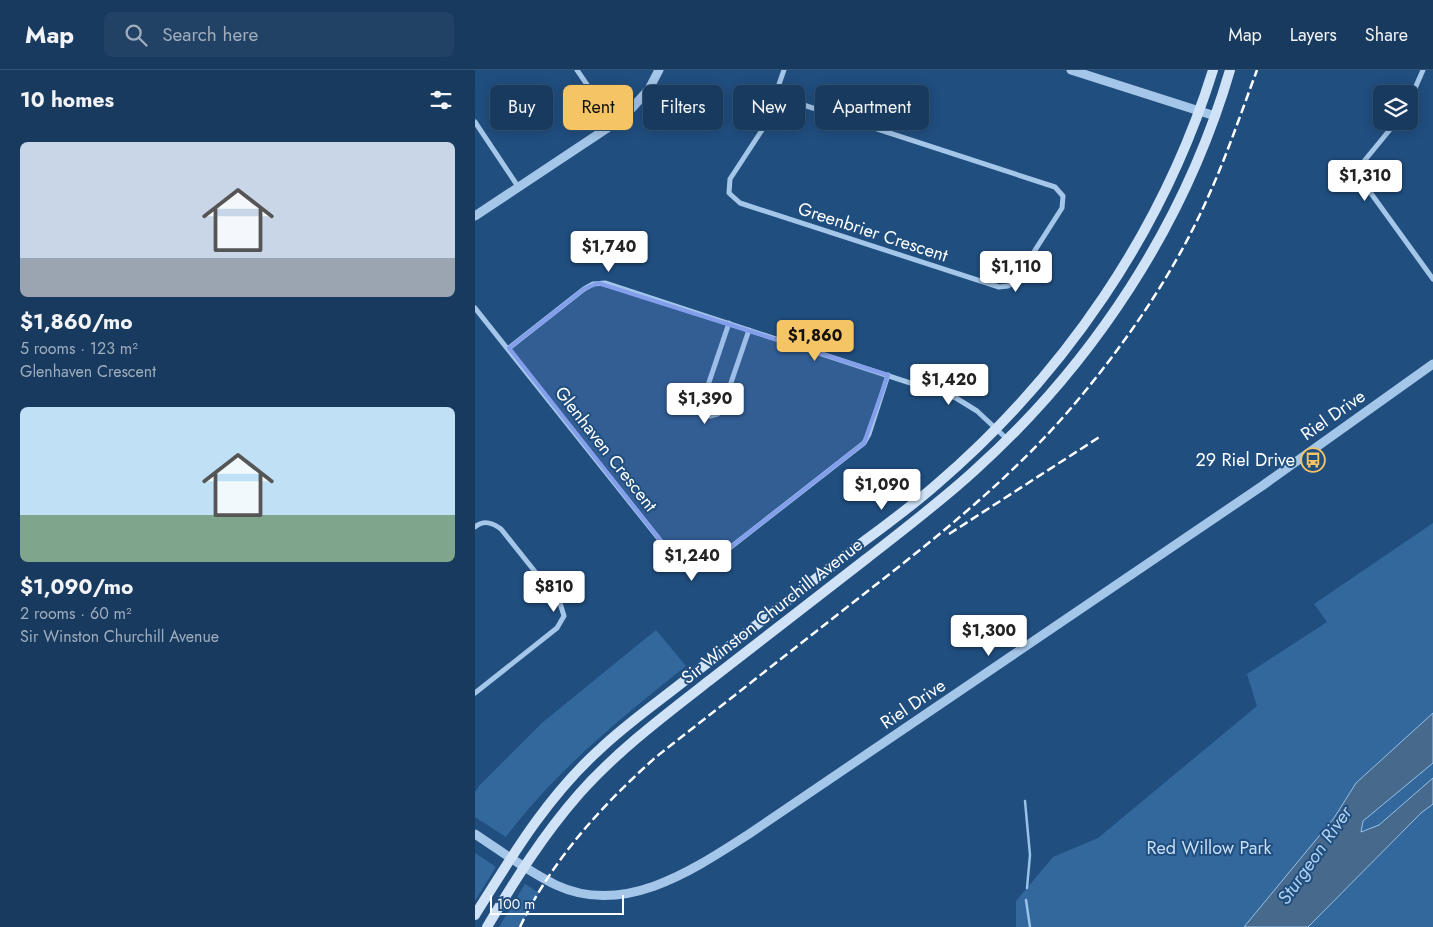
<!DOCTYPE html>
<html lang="en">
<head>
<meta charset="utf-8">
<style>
  :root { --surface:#183a5f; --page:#214165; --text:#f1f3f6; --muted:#9fadbd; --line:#365474; --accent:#f5c464 }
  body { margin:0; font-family:Jost,sans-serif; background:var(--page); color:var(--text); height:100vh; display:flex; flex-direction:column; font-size:19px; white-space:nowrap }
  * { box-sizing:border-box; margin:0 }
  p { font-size:16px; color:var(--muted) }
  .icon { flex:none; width:28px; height:28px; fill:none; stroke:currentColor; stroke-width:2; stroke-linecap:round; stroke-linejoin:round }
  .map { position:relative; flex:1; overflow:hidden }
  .side { display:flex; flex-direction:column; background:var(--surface); width:475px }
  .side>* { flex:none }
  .hud { position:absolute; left:15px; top:15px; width:475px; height:45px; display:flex; gap:10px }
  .fabs { position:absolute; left:898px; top:15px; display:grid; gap:10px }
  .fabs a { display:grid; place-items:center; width:45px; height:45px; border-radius:8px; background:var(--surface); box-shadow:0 2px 12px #0003,0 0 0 1px var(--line); font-size:25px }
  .scale { position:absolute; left:15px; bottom:12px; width:134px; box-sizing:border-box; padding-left:5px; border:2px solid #fff; border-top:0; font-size:14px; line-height:18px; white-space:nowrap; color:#fff; -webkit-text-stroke:4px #204e7f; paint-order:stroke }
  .price { position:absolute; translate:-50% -42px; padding:0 11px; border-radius:5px; background:#fff; color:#222; font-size:16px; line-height:32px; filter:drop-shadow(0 1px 2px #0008) }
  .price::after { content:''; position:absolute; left:50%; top:30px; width:15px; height:11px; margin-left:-8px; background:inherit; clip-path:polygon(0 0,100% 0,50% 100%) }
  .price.selected { background:var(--accent); color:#111 }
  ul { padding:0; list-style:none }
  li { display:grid; align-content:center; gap:10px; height:265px; padding:0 20px }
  li span { display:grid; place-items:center; height:155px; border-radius:8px; color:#555 }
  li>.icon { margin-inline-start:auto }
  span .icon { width:90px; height:90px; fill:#fffc; stroke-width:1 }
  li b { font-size:21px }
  h2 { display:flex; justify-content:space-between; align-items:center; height:60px; padding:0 20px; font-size:21px }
  .pill { padding:0 18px; border-radius:8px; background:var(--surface); box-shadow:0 2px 12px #0003,0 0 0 1px var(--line); font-size:18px; line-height:45px }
  .pill.selected { background:var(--accent); color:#111 }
  header { display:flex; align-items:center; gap:30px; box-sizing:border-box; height:70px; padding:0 25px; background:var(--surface); border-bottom:1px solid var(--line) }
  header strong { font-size:24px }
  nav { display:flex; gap:28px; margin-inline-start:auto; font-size:18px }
  .search { width:350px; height:45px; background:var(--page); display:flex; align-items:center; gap:12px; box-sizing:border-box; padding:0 18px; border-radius:8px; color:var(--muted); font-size:19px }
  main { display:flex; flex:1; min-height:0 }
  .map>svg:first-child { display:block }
  .green { fill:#33689d }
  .water { fill:#46698c; stroke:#98c2e9 }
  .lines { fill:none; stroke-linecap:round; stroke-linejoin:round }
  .stream { stroke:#98c2e9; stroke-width:2.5 }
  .minor { stroke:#a4c6e8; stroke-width:5 }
  .tertiary { stroke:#a4c6e8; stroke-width:9 }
  .secondary { stroke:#cfe2f6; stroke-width:10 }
  .rail { stroke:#fff; stroke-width:2.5; stroke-dasharray:9 4; stroke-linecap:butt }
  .marked { fill:#839eea; fill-opacity:0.2; stroke:#839eea; stroke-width:4; stroke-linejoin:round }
  .labels { text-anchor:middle; stroke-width:4; stroke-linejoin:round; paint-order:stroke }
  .street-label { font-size:18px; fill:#fff; stroke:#204e7f }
  .poi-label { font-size:18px; fill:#fff; stroke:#204e7f; text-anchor:end }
  .park-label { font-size:18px; fill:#c8dff6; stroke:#204e7f }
  .water-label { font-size:19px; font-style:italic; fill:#afd0ef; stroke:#204e7f }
</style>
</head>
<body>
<header>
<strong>Map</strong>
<div class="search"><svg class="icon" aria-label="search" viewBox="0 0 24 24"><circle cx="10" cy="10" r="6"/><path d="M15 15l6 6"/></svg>Search here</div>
<nav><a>Map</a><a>Layers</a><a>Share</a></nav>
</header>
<main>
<section class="side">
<h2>10 homes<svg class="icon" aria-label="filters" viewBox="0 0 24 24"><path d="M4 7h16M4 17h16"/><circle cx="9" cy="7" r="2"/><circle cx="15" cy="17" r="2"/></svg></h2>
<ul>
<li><span style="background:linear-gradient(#c9d6e8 75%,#9aa5b1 0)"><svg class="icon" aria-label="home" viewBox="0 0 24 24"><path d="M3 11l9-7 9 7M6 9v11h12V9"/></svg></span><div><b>$1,860/mo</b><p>5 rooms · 123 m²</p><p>Glenhaven Crescent</p></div></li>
<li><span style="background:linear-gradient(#bfe0f5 70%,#7fa58c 0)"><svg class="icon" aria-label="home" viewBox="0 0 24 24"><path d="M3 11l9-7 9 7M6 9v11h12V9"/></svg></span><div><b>$1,090/mo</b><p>2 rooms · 60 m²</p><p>Sir Winston Churchill Avenue</p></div></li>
</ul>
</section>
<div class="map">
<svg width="958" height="857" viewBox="0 0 958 857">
  <rect width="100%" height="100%" fill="#204e7f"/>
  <g class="green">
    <polygon points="958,453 958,643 881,713 859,748 769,857 541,857 541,831 578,787 623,768 782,636 772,604 852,552 839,534"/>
    <path d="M181 560 211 596C146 648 82 699 31 767L0 747V722L4 716 68 652Z"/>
    <polygon points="958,693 958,708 904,755 886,762 888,751"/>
    <polygon points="958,734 958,857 833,857 946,743"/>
    <polygon points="0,783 21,797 0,831"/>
    <polygon points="50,814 64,823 45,857 24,857"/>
  </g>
  <polygon class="water" points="958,643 958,693 888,751 886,762 904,755 958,708 958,734 946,743 833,857 769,857 859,748 881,713"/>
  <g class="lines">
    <g class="stream">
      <polyline points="550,731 555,785 552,818"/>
      <polyline points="551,830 555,857"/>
    </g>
    <g class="minor">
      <polyline points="102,0 139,54"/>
      <polyline points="301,26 580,117 588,126 587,138 541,210 533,216 524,217 265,133 254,123 255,109 289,57 309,0"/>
      <polyline points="934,32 948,0"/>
      <polyline points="922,51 890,90 886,100 886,106 895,122 958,209"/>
      <polyline points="0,52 44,118"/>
      <polyline points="0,238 204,494 217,502 229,498 389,373 394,364 413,305"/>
      <polyline points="254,253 227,333 228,342 235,346 243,344 247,339 274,260"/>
      <polyline points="34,278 109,219 118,214 130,213 481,328 502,341 532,369"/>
      <path d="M0 457C9 449 18 453 26 459L85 533 89 546 82 558 0 623"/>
    </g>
    <g class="tertiary">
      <polyline points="596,0 740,46"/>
      <polyline points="0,146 149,47 174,19 184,0"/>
      <path d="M0 764C26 781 52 801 81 815 149 847 218 800 274 764L787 416 958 294"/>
    </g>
    <g class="secondary">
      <path d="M0 845C37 786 72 727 124 680 151 654 183 632 213 608 269 565 325 521 380 478 408 457 436 437 462 414 589 305 688 161 738 0"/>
      <path d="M12 857C40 810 68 765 104 724 142 681 190 645 235 610 287 570 339 529 391 489 428 460 465 432 499 401 618 294 710 154 755 0"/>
    </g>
    <g class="rail">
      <polyline points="474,464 626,366"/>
      <path d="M45 857C76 791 127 735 181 687 246 636 311 585 376 534 456 472 537 409 602 331 653 270 701 200 733 127 752 85 766 43 782 0"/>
    </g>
  </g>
  <path class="marked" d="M123 213 413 305 389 373 229 498 217 502 204 494 34 278 109 219Z"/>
  <defs>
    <g id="bus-ring" transform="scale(1.25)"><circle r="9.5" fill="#204e7f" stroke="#f5c464" stroke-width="1.5"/><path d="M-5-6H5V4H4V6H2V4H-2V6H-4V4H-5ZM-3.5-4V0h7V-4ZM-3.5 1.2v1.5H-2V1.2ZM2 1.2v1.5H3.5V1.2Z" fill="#f5c464"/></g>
  </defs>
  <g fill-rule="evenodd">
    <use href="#bus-ring" x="838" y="390"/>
  </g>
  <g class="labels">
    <g class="street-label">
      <text transform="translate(398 162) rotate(18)" y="6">Greenbrier Crescent</text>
      <text transform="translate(858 345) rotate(-35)" y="6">Riel Drive</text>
      <text transform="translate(131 379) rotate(52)" y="6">Glenhaven Crescent</text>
      <text transform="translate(297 541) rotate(-38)" y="6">Sir Winston Churchill Avenue</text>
      <text transform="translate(438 634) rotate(-34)" y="6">Riel Drive</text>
    </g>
    <g class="poi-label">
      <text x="820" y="396">29 Riel Drive</text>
    </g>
    <g class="park-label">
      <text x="734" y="784">Red Willow Park</text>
    </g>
    <g class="water-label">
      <text transform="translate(839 785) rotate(-55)" y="7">Sturgeon River</text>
    </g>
  </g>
</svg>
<div class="fabs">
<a><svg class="icon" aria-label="layers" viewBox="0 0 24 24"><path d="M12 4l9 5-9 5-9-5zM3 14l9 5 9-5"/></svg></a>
</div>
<div class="scale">100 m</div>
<b class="price" style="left:890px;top:132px">$1,310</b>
<b class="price" style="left:134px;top:203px">$1,740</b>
<b class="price" style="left:541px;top:223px">$1,110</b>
<b class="price selected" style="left:340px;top:292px">$1,860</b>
<b class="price" style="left:474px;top:336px">$1,420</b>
<b class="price" style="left:230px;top:355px">$1,390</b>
<b class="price" style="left:407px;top:441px">$1,090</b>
<b class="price" style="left:217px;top:512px">$1,240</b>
<b class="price" style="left:79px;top:543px">$810</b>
<b class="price" style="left:514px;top:587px">$1,300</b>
<div class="hud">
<a class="pill">Buy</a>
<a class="pill selected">Rent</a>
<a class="pill">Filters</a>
<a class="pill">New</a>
<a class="pill">Apartment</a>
</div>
</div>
</main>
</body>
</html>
